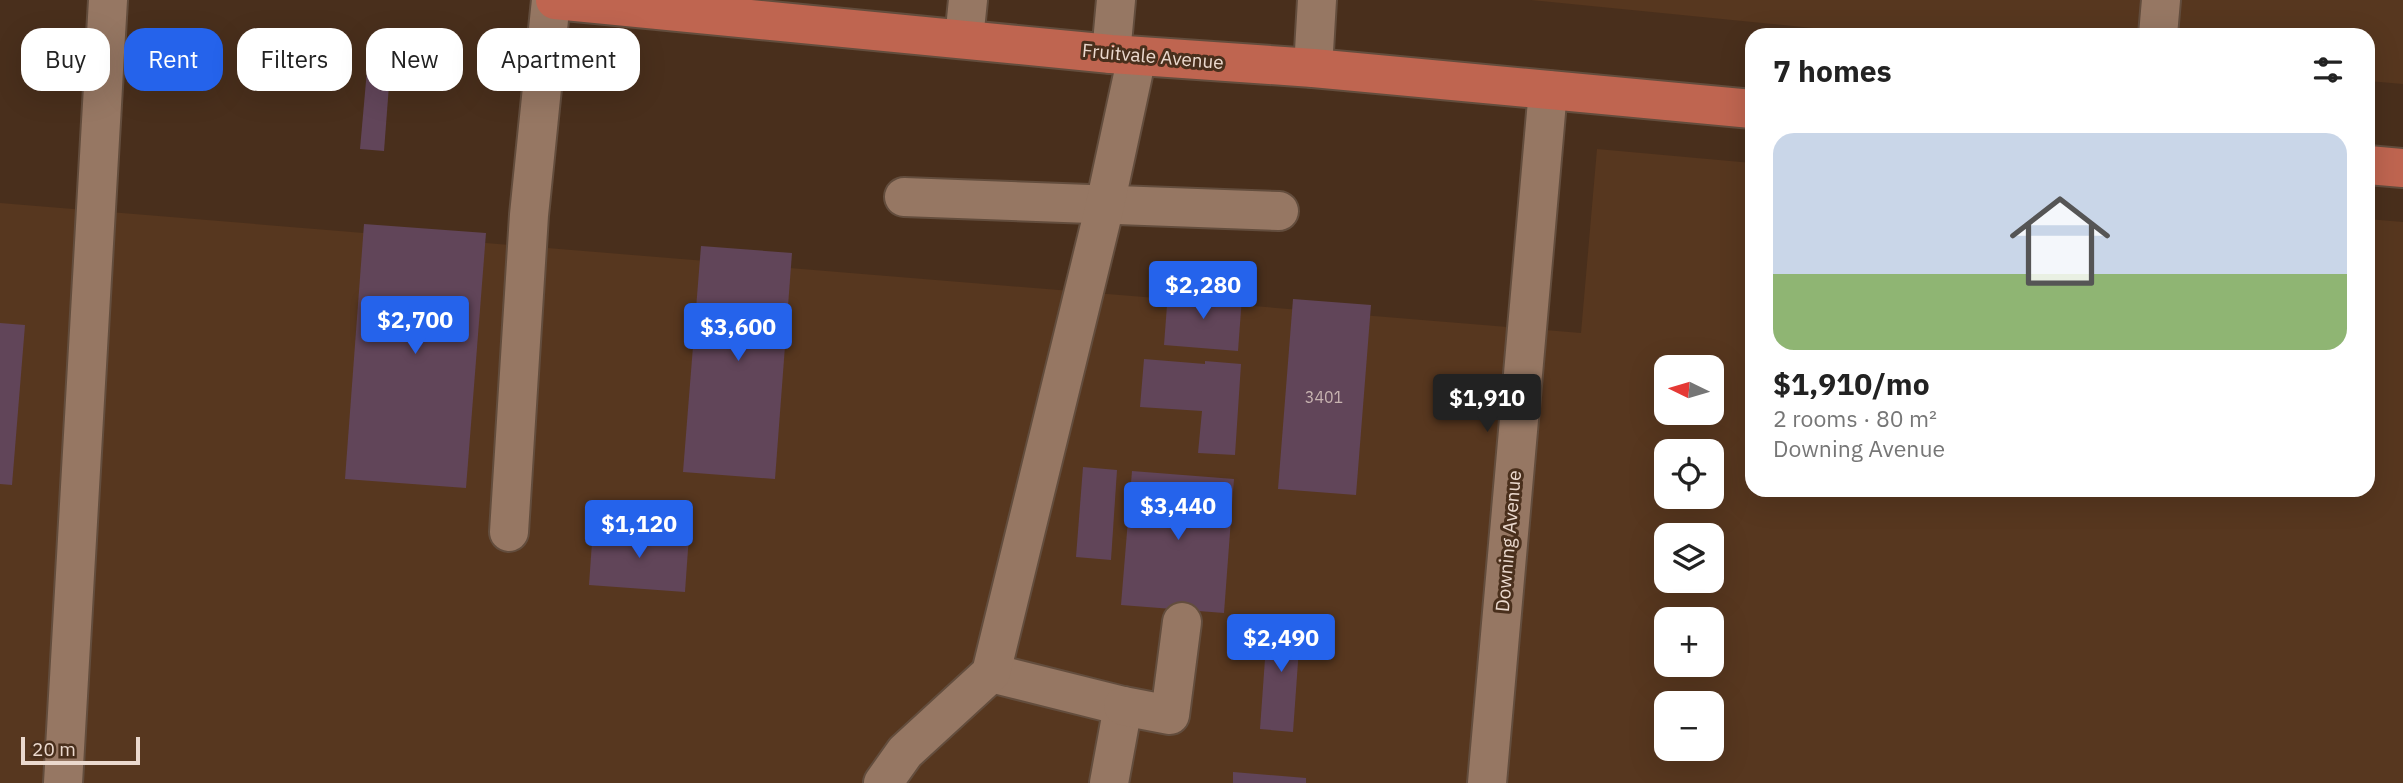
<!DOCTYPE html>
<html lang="en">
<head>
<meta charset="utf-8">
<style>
  :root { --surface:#fff; --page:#f6f6f6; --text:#222; --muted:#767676; --line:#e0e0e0; --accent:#2563eb }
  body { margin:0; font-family:"IBM Plex Sans",sans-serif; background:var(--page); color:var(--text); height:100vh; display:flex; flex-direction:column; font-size:26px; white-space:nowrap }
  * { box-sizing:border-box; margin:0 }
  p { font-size:23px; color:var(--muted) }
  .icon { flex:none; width:38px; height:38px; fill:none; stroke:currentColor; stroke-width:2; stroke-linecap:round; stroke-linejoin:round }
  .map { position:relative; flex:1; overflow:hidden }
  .drawer { position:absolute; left:1745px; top:28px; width:630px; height:469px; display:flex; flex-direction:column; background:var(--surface); border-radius:21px; box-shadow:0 7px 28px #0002 }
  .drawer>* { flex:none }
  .top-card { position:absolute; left:21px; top:28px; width:665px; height:63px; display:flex; gap:14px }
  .needle { width:46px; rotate:275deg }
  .fabs { position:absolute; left:1654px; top:355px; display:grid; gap:14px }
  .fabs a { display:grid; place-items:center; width:70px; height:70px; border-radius:14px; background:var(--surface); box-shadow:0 7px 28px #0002; font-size:35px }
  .scale { position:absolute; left:21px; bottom:18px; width:119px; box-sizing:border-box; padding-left:7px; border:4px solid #ebd9ce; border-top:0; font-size:19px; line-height:24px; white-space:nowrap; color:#ebd9ce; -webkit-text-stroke:5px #492f1c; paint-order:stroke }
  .price { position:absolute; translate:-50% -60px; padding:0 16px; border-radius:7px; background:var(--accent); color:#fff; font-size:23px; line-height:46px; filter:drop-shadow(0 2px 4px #0008) }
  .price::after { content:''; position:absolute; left:50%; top:42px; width:21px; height:16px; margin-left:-10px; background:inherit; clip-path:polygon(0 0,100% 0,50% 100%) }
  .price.on { background:#222; color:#fff }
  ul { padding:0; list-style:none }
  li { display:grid; align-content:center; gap:14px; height:371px; padding:0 28px }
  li+li { border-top:2px solid var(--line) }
  li span { display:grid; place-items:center; height:217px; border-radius:21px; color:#555 }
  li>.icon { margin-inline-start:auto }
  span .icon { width:126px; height:126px; fill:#fffc; stroke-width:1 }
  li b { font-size:30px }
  h2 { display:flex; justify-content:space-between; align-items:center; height:84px; padding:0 28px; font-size:30px }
  .tag { padding:0 24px; border-radius:21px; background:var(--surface); box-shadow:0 7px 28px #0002; font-size:24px; line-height:63px }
  .tag.on { background:var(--accent); color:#fff }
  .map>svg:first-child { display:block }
  .built { fill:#57371f; fill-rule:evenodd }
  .building { fill:#614559 }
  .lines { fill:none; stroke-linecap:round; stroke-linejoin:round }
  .minor-casing { stroke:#634d3d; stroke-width:42 }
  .major-casing { stroke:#634d3d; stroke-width:42 }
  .minor { stroke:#967763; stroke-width:38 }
  .major { stroke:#bf6550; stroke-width:38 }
  .labels { text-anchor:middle; stroke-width:6; stroke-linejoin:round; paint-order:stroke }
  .number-label { font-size:16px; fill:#c8b4b1 }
  .street-label { font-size:19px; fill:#ebd9ce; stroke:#492f1c }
</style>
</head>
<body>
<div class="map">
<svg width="2403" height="783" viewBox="0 0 2403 783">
  <rect width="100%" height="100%" fill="#492f1c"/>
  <g class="built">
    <polygon points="1531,0 2403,0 2403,84 2368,81 2368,35 1883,35"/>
    <path d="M1597 149 1752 163V490H2368V219L2403 222V783H0V203L1581 333ZM1666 368H1712V413H1666ZM1666 452H1712V497H1666ZM1666 536H1712V581H1666ZM1666 620H1712V665H1666ZM1666 704H1712V749H1666Z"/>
  </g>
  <g class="building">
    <polygon points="367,70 390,72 384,151 360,149"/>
    <polygon points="364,224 486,233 466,488 345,479"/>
    <polygon points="701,246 792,253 775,479 683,472"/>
    <polygon points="1168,292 1242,297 1238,351 1164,345"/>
    <polygon points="1293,299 1371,305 1356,495 1278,489"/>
    <polygon points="0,323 25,325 12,485 0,484"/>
    <polygon points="1144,359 1205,364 1205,361 1241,364 1235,455 1198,453 1202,411 1140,407"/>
    <polygon points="1083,467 1117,470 1111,560 1076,557"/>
    <polygon points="1132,471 1234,479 1224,613 1121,605"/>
    <polygon points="593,528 689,535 685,592 589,585"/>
    <polygon points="1268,617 1301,620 1293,732 1260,729"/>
    <polygon points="1233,772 1306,778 1306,783 1233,783"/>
  </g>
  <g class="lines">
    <g class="minor-casing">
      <g id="minor">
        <polyline points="2158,35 2161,0"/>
        <polyline points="964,39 968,0"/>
        <polyline points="1111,54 1116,0"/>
        <polyline points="1313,68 1317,0"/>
        <polyline points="904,197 1279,211"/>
        <polyline points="509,532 529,215 551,0"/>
        <polyline points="991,673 1123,706 1109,783"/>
        <polyline points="1123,706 1170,715 1182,622"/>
        <polyline points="63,783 108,0"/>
        <polyline points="883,783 905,752 991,673 1105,205 1137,56"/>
        <polyline points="1487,783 1548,90"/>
      </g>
    </g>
    <g class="major-casing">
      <g id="major">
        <polyline points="555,0 1111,54 1313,68 1752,109"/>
        <polyline points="2368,165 2403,168"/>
      </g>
    </g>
    <use href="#minor" class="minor"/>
    <use href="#major" class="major"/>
  </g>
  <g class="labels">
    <g class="number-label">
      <text x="1324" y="403">3401</text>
    </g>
    <g class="street-label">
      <text transform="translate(1153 56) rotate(5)" y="7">Fruitvale Avenue</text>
      <text transform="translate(1508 541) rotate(-85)" y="7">Downing Avenue</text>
    </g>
  </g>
</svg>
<div class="fabs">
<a><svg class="needle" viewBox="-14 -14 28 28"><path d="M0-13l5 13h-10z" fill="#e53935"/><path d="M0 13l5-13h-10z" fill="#767676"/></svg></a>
<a><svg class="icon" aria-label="locate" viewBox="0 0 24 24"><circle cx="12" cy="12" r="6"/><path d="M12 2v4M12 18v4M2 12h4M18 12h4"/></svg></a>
<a><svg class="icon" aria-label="layers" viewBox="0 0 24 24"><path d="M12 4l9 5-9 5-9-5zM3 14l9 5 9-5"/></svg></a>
<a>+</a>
<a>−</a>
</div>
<div class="scale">20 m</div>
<b class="price" style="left:1203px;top:321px">$2,280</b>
<b class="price" style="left:415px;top:356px">$2,700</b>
<b class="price" style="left:738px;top:363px">$3,600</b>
<b class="price on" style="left:1487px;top:434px">$1,910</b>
<b class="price" style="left:1178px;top:542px">$3,440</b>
<b class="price" style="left:639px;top:560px">$1,120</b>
<b class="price" style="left:1281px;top:674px">$2,490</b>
<div class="top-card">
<a class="tag">Buy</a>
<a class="tag on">Rent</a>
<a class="tag">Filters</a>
<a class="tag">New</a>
<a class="tag">Apartment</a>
</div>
<section class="drawer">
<h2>7 homes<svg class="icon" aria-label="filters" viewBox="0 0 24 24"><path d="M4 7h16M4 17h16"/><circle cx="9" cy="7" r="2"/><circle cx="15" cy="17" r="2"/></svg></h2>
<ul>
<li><span style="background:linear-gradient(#c9d6e8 65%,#8fb573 0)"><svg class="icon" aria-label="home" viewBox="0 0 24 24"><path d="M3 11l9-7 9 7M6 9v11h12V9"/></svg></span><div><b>$1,910/mo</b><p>2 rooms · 80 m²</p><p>Downing Avenue</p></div></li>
</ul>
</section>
</div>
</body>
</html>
